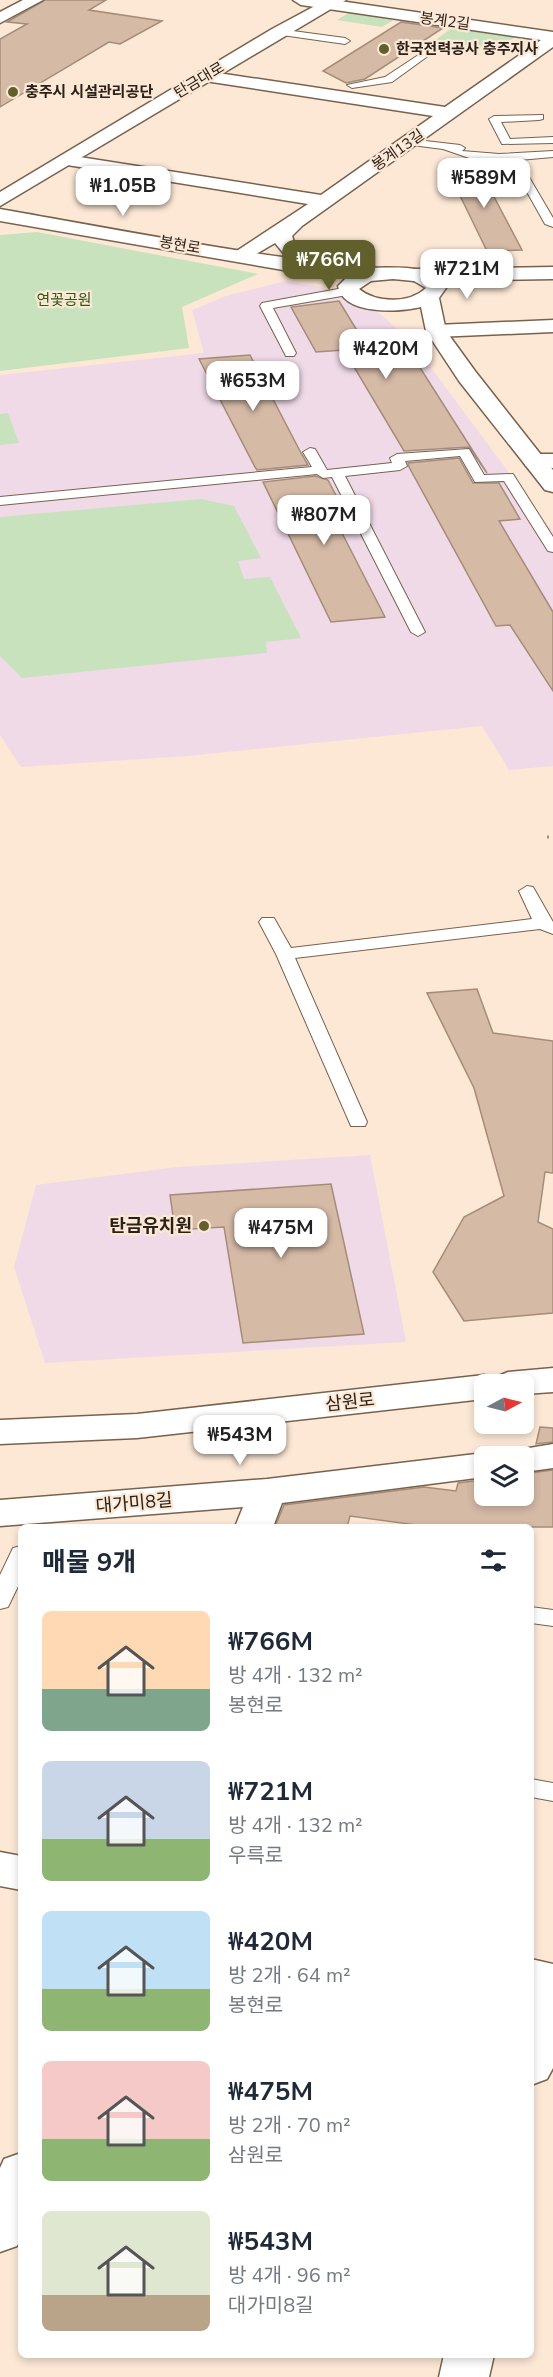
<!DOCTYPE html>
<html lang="ko">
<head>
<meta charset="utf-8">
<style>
  :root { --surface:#fff; --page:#f2f2f3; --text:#1f2937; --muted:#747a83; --accent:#615f2c }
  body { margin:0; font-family:"Nunito Sans","Noto Sans KR",sans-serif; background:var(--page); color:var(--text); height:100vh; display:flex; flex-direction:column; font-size:22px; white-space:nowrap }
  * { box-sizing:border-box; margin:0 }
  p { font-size:20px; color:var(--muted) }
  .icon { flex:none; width:33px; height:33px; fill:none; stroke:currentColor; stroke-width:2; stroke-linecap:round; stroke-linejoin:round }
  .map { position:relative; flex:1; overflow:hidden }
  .drawer { position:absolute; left:18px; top:1524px; width:516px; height:834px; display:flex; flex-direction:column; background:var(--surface); border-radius:9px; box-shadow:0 3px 9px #0003 }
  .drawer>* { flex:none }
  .needle { width:39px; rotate:83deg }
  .buttons { position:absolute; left:474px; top:1374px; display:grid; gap:12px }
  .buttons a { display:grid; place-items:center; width:60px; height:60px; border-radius:9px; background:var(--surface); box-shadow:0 3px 9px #0003; font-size:30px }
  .price { position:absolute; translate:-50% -51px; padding:0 14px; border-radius:12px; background:#fff; color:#222; font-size:20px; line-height:39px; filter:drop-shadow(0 2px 3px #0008) }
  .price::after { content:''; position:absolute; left:50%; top:36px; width:18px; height:14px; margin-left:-9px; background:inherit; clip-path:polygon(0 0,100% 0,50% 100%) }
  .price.current { background:var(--accent); color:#fff }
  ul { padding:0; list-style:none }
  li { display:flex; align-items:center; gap:18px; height:150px; padding:0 24px }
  li span { display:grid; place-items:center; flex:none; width:168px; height:120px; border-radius:9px; color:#555 }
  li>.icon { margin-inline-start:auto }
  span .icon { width:72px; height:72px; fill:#fffc; stroke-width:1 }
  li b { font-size:26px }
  h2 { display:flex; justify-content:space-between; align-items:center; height:72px; padding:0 24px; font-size:26px }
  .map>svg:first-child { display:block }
  .education { fill:#f0dae8 }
  .green { fill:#c8e2bd }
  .building { fill:#d5baa6; stroke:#a58c79; stroke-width:1.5 }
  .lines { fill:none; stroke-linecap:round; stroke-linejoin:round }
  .service-casing { stroke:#78624e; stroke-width:2 }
  .minor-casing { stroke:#78624e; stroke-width:3 }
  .tertiary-casing { stroke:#78624e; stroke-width:3 }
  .secondary-casing { stroke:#78624e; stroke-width:3 }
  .path { stroke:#9c8d7f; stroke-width:3; stroke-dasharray:2 4; stroke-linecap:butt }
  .service { fill:#fff; fill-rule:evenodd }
  .minor { fill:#fff; fill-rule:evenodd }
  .tertiary { fill:#fff; fill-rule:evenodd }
  .secondary { fill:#fff; fill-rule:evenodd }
  .poi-dot { fill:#615f2c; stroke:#fce8d5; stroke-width:2 }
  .labels { text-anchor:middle; stroke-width:4.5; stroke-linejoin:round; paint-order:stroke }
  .far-street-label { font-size:15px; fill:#2a2119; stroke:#fce8d5 }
  .far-poi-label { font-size:15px; font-weight:bold; fill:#2a2119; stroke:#fce8d5; text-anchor:start }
  .far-park-label { font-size:15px; fill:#2f5918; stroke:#fce8d5 }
  .poi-label { font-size:18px; font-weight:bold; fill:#2a2119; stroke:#fce8d5; text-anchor:end }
  .street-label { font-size:18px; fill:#2a2119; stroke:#fce8d5 }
</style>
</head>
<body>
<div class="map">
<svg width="553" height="2377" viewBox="0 0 553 2377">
  <rect width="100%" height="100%" fill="#fce8d5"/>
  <g class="education">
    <polygon points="286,281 320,287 370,305 412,342 553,532 553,766 509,770 482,726 188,756 21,767 0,735 0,375 204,353 192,310 226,296"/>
    <polygon points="370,1155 406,1342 45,1363 14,1267 36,1185 178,1167"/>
  </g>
  <g class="green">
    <polygon points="352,11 397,18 382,27 337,20"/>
    <polygon points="452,28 515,37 497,49 434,41"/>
    <polygon points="37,232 258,274 182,307 189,348 0,371 0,235"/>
    <polygon points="8,413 19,443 0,445 0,414"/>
    <polygon points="201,499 234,506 261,558 238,561 244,579 270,577 301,638 266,642 267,653 22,678 0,656 0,517"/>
  </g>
  <g class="building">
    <polygon points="45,0 106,0 89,10 162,21 120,44 109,42 0,107 0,39 27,24 7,22"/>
    <polygon points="401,22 443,28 365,79 346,83 323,71"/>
    <polygon points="478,166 502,212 522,250 487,251 446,167"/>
    <polygon points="339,301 367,347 405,344 487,473 469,447 404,451 344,350 316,352 291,307"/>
    <polygon points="250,355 301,453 308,465 257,470 255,467 199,359"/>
    <polygon points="459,458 473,483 499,483 520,519 499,521 553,612 553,691 510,625 496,626 409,467 408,463"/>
    <polygon points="315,476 328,480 355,532 342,533 385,617 331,622 263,482"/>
    <polygon points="477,989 493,1033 553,1041 553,1173 545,1172 538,1222 553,1229 553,1313 464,1321 433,1272 464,1217 504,1196 474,1088 427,993"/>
    <polygon points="331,1184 364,1334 243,1343 224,1227 175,1230 170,1195"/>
    <polygon points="540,1427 553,1428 553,1442 536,1444"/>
    <polygon points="553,1470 553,1527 431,1527 350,1516 347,1527 275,1527 284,1505 424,1487 456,1491 458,1483 473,1481 484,1482 484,1496 524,1496 530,1473"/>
  </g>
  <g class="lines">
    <g class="service-casing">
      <g id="service">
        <polygon points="278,29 345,38 350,41 345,44 275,34 275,30"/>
        <polygon points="429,48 432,49 432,53 392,82 352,88 347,85 385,77"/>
        <polygon points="543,115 543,119 539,120 501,122 510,139 553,137 553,143 502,144 489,119 494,116"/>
        <polygon points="408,139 460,145 465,148 462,151 499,154 553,151 553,157 519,160 553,218 553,227 545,224 509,160 472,159 443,149 404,144 404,140"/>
        <polygon points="349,287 353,288 353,294 273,308 296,353 294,356 286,356 260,306 262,303"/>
        <polygon points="310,448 315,449 327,470 392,463 390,458 397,454 469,449 484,475 513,474 553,537 553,552 548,551 504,481 475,482 460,456 405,461 407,466 400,470 345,476 425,632 418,636 411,632 332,477 323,478 317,474 0,505 0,497 312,467 303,452"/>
        <polygon points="527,886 533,887 553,922 553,934 540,929 295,958 367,1122 365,1126 351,1126 276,954 259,922 262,918 274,918 291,948 532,919 519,891"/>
        <polygon points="21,1546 21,1580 8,1607 0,1609 0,1575 13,1548"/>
        <polygon points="531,1607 553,1610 553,1626 531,1623"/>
        <polygon points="531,1779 553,1783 553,1801 531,1797"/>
      </g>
    </g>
    <g class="minor-casing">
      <g id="minor">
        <polygon points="23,0 43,0 0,23 0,12"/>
        <path d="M293 0H333L553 32V47L302 226 292 236C299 261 321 253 332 268L322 274 290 261 275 243 246 260H232L229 256 308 204 61 164 58 160 61 156 67 155 321 195 433 116 205 81 197 76 199 72 205 71 445 107 541 40 301 5Z"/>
        <polygon points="553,267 553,279 414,281 407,279 404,275 407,271 414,269"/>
        <polygon points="553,320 553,332 436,337 429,335 426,331 429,327 436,325"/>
        <polygon points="534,454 553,454 553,468 526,466 523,461 526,456"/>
        <polygon points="553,1368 553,1392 524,1394 524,1384 484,1384 484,1399 137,1438 0,1444 0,1420 137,1414 484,1375 494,1378 508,1372"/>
        <polygon points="553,1444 553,1468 524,1472 524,1456 508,1456 511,1451"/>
        <polygon points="484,1453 497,1456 484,1456 484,1477 282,1503 273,1527 235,1527 243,1507 0,1526 0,1500 267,1479"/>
        <polygon points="0,1852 21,1856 21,1890 0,1886"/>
        <polygon points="531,1959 553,1964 553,2000 531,1995"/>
        <polygon points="21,2153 21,2237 17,2246 0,2252 0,2168 4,2159"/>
      </g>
    </g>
    <g class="tertiary-casing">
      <g id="tertiary">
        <path d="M0 209C120 230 240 254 361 267 390 270 427 260 446 288L439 298 446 331 475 371 553 470V492L545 490 459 381 426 331 421 307C399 312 344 316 338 286L347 277 289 271 0 221ZM393 279 414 281 426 288C409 304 376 303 359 289L371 281Z"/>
        <polygon points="553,1973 553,2068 547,2079 531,2085 531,1990 537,1978"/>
        <polygon points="444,2355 494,2355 489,2377 439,2377"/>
      </g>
    </g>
    <g class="secondary-casing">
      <polygon id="secondary" points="326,0 346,0 0,206 0,192 272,29"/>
    </g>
    <polyline class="path" points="547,837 553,837"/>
    <use href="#service" class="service"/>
    <use href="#minor" class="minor"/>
    <use href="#tertiary" class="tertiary"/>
    <use href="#secondary" class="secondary"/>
  </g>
  <g class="poi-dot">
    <circle cx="384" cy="49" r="6"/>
    <circle cx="13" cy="92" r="6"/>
    <circle cx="204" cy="1226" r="6"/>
  </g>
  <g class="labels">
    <g class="far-street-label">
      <text transform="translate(445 21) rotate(8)" y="5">봉계2길</text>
      <text transform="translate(199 80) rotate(-31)" y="5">탄금대로</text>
      <text transform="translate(398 150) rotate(-35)" y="5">봉계13길</text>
      <text transform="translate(180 245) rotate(10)" y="5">봉현로</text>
    </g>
    <g class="far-poi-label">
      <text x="396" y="54">한국전력공사 충주지사</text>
      <text x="25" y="97">충주시 시설관리공단</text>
    </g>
    <g class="far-park-label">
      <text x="64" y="305">연꽃공원</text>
    </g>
    <g class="poi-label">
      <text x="192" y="1232">탄금유치원</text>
    </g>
    <g class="street-label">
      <text transform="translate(350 1402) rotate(-6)" y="6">삼원로</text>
      <text transform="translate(134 1503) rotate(-5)" y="6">대가미8길</text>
    </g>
  </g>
</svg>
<div class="buttons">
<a><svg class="needle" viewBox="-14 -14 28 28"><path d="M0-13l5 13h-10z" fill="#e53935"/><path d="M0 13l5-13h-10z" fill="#747a83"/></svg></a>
<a><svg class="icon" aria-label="layers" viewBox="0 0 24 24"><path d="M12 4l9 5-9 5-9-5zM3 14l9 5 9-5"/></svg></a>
</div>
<b class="price" style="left:484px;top:209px">₩589M</b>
<b class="price" style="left:123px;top:217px">₩1.05B</b>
<b class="price current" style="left:329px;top:291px">₩766M</b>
<b class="price" style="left:467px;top:300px">₩721M</b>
<b class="price" style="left:386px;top:380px">₩420M</b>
<b class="price" style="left:253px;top:412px">₩653M</b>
<b class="price" style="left:324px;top:546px">₩807M</b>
<b class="price" style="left:281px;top:1259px">₩475M</b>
<b class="price" style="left:240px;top:1466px">₩543M</b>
<section class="drawer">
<h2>매물 9개<svg class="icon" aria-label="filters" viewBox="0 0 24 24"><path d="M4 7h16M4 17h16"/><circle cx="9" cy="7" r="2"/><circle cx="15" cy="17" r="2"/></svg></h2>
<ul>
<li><span style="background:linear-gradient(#ffd9b3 65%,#7fa58c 0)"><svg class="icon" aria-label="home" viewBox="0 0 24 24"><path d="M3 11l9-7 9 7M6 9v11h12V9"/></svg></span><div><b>₩766M</b><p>방 4개 · 132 m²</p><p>봉현로</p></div></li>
<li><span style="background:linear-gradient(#c9d6e8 65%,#8fb573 0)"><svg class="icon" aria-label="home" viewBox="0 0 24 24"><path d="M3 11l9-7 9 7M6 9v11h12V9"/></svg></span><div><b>₩721M</b><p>방 4개 · 132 m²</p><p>우륵로</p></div></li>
<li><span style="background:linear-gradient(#bfe0f5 65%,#8fb573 0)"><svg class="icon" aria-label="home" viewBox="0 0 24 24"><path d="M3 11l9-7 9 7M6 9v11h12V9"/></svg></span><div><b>₩420M</b><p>방 2개 · 64 m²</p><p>봉현로</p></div></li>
<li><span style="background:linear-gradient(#f6c9c9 65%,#8fb573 0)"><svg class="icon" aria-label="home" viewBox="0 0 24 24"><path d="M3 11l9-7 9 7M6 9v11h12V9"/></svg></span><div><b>₩475M</b><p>방 2개 · 70 m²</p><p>삼원로</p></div></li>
<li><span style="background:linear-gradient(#dfe7d0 70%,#b9a48a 0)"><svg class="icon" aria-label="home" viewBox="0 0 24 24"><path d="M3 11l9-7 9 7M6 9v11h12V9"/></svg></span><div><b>₩543M</b><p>방 4개 · 96 m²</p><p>대가미8길</p></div></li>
</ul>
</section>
</div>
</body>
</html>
